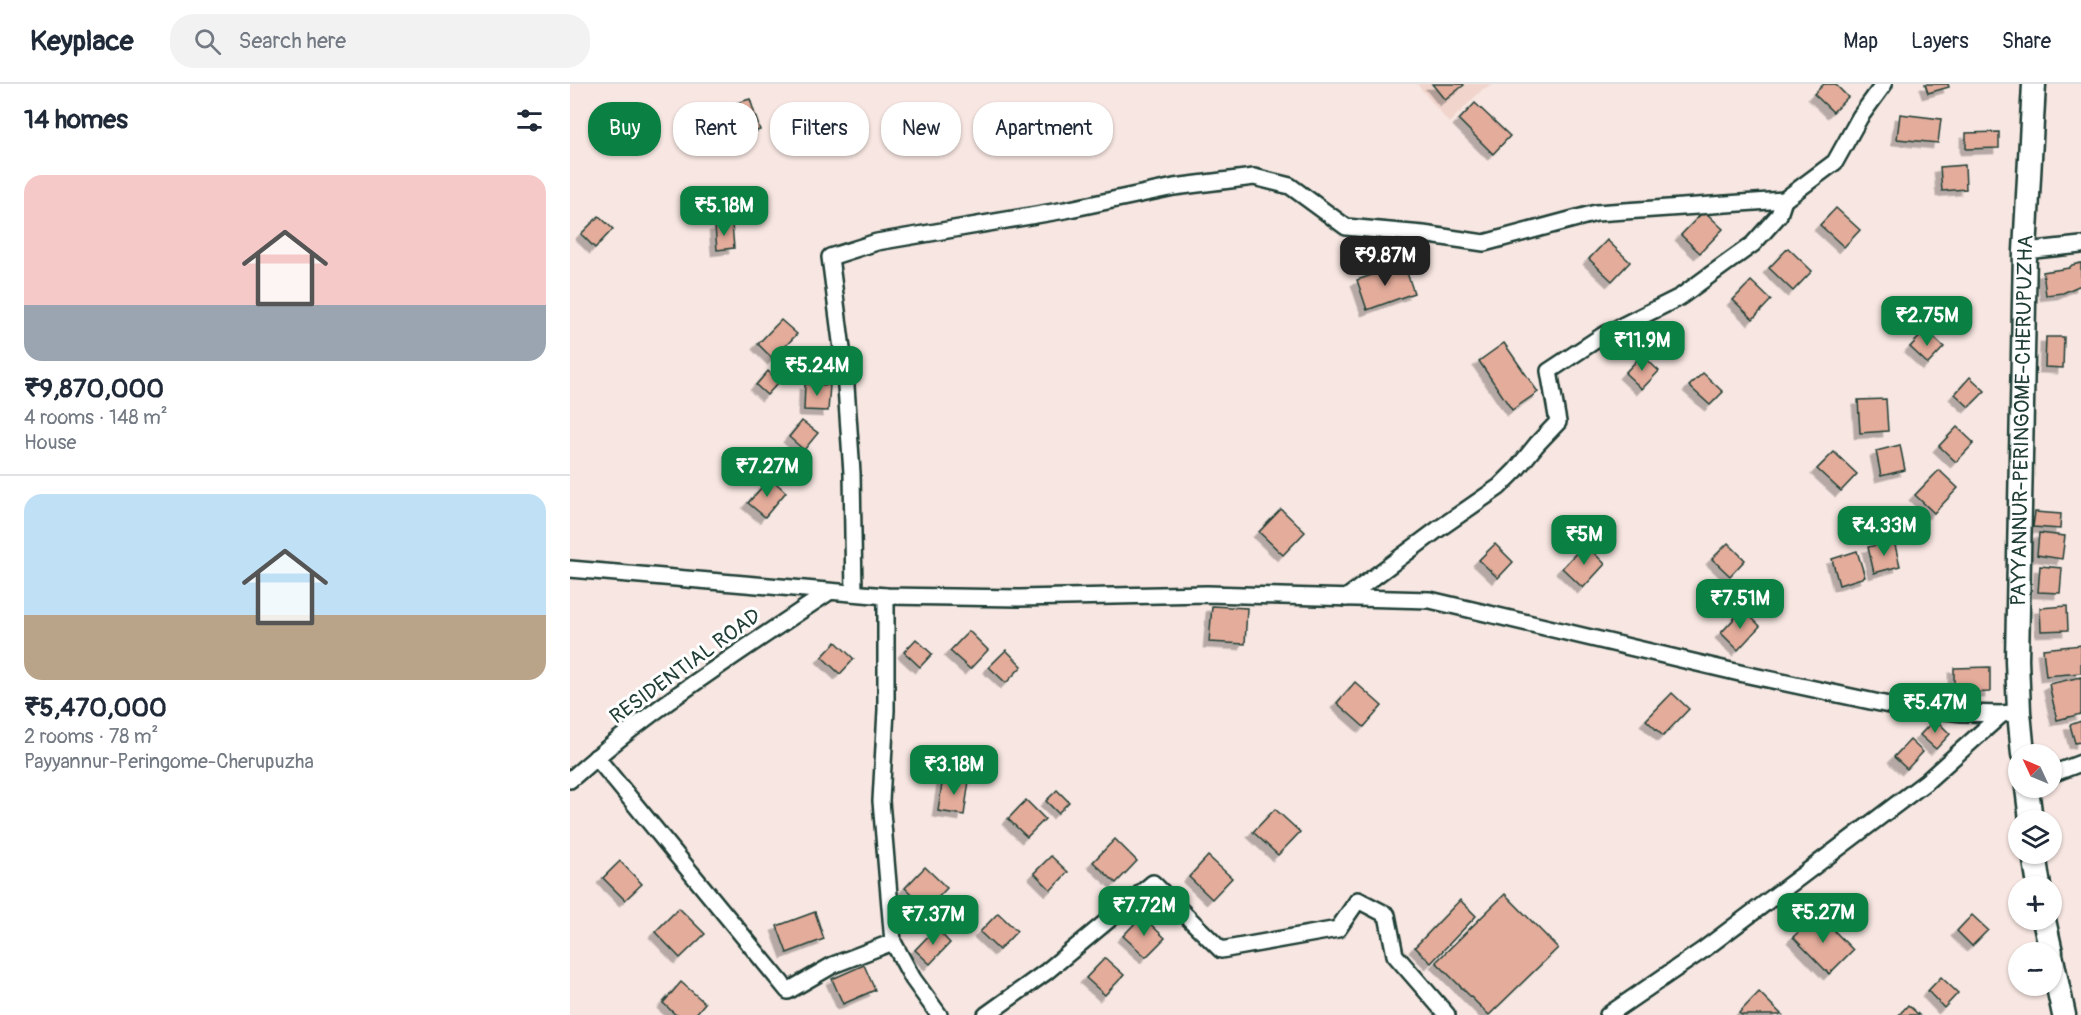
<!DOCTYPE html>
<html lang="en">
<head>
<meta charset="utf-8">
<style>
  :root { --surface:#fff; --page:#f2f2f3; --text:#1f2937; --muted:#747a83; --line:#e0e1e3; --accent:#0b8043 }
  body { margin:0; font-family:Pangolin,sans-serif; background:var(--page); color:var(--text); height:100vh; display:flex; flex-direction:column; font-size:22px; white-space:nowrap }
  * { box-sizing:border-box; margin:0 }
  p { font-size:20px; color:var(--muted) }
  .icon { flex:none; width:33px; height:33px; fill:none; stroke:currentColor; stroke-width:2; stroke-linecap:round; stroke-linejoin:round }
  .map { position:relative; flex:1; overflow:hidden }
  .drawer { display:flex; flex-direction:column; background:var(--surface); width:570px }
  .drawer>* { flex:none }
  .top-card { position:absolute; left:18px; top:18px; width:570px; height:54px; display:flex; gap:12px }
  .needle { width:39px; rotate:314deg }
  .fabs { position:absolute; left:1438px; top:660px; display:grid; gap:12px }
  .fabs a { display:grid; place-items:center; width:54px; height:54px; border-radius:50%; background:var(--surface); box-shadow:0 2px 4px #0004; font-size:30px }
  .price { position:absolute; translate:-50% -51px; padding:0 14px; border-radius:12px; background:var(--accent); color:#fff; font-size:20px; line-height:39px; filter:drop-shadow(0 2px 3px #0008) }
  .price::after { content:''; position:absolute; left:50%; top:36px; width:18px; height:14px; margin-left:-9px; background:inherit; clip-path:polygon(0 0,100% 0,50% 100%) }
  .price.current { background:#222; color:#fff }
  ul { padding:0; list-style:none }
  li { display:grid; align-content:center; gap:12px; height:318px; padding:0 24px }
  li+li { border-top:2px solid var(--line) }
  li span { display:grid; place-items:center; height:186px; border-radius:18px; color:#555 }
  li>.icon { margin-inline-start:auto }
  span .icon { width:108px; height:108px; fill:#fffc; stroke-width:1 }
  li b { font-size:26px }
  h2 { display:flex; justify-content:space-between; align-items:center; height:72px; padding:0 24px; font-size:26px }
  .pill { padding:0 21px; border-radius:24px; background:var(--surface); box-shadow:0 2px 4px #0004; font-size:21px; line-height:54px }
  .pill.current { background:var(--accent); color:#fff }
  header { display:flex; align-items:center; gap:36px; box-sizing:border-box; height:84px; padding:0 30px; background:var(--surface); border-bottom:2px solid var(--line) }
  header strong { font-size:28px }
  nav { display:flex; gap:33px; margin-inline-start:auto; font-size:21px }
  .search { width:420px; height:54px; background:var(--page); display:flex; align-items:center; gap:15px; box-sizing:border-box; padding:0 21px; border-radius:24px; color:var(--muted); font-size:22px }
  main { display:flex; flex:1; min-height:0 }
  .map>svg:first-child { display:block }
  .built { fill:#f1d5cc }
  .building { fill:#e3ac9b; stroke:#1f3d34; stroke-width:1.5; filter:url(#shadow) }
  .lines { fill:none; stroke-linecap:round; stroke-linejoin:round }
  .street-casing { stroke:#1f3d34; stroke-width:20 }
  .secondary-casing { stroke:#1f3d34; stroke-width:27 }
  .street { stroke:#fff; stroke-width:15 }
  .secondary { stroke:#fff; stroke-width:22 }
  .labels { text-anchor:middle; stroke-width:6; stroke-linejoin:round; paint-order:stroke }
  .street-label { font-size:21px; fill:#1f3d34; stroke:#fff }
</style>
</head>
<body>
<header>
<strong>Keyplace</strong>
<div class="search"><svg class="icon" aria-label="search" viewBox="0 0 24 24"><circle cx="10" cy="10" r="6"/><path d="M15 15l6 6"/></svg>Search here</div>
<nav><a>Map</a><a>Layers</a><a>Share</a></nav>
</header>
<main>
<section class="drawer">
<h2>14 homes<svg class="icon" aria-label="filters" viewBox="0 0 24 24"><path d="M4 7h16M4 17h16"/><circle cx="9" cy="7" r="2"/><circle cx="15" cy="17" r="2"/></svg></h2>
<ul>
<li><span style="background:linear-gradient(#f6c9c9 70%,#9aa5b1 0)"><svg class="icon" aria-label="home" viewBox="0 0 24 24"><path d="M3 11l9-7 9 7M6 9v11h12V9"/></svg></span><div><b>₹9,870,000</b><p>4 rooms · 148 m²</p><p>House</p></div></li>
<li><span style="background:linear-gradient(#bfe0f5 65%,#b9a48a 0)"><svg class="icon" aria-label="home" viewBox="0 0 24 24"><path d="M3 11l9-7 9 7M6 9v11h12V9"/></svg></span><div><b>₹5,470,000</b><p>2 rooms · 78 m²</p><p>Payyannur-Peringome-Cherupuzha</p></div></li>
</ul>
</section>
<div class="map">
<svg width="1511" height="931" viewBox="0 0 1511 931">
  <defs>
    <filter id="shadow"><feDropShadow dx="-5.5" dy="5.5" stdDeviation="0" flood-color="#0004"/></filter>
  </defs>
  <rect width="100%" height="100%" fill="#f7e6e1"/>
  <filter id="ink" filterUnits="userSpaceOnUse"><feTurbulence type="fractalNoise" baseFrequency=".0167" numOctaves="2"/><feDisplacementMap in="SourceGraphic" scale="12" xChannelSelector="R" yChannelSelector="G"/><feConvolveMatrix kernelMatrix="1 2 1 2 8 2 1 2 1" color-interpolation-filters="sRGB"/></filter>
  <g filter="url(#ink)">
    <polygon class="built" points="847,0 924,0 913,5 879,39"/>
    <g class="building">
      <polygon points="862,0 893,0 894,1 875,16"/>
      <polygon points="1254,0 1265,0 1278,13 1263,28 1244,10"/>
      <polygon points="1355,0 1378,0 1379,3 1358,9"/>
      <polygon points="180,15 190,46 165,53 156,22"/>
      <polygon points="905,19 940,52 923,70 889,36"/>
      <polygon points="1330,30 1371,35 1368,59 1327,55"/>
      <polygon points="1429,48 1429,64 1396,65 1396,49"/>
      <polygon points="1395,81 1396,105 1372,107 1370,83"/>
      <polygon points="1266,124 1290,146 1274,163 1250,141"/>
      <polygon points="1134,127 1153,145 1130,169 1111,151"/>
      <polygon points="29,132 43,145 25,164 11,150"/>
      <polygon points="162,140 164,164 147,166 145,142"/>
      <polygon points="1037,156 1060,178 1042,197 1019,175"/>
      <polygon points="1218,164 1242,187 1223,207 1199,184"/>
      <polygon points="1511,179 1511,201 1493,209 1476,211 1473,188 1499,184 1502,181"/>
      <polygon points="834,180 844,209 797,226 787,196"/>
      <polygon points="1181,197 1201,216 1183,235 1163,216"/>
      <polygon points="211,236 227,250 203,275 188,260"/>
      <polygon points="1356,246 1374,263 1358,280 1340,263"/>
      <polygon points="1476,253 1494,253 1493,284 1475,283"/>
      <polygon points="934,259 968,308 942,326 909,277"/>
      <polygon points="1072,271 1089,287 1072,305 1055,289"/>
      <polygon points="198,287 209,298 197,311 186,301"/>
      <polygon points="1133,289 1153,308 1140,321 1119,302"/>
      <polygon points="1400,293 1415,307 1399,323 1385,310"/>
      <polygon points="235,300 260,301 258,327 234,326"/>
      <polygon points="1316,315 1318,347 1290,349 1288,316"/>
      <polygon points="232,337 248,349 234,366 219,353"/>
      <polygon points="1387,343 1404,359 1386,378 1369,362"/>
      <polygon points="1330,361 1335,386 1311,392 1306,367"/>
      <polygon points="1264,368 1287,390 1271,407 1247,385"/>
      <polygon points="1369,386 1388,404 1364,429 1345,411"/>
      <polygon points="200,394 216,408 195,433 178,419"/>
      <polygon points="711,425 735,448 713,471 689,448"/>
      <polygon points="1465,428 1491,430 1490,445 1463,443"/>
      <polygon points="1469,449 1495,452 1492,475 1467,471"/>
      <polygon points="1324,457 1330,482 1304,489 1298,463"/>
      <polygon points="1158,459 1175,476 1160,492 1142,475"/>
      <polygon points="925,460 943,478 928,494 909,476"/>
      <polygon points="1015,460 1035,480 1013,504 992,484"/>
      <polygon points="1287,467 1295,493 1269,501 1262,475"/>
      <polygon points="1470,482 1492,484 1490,509 1468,508"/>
      <polygon points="642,522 677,524 675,560 639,558"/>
      <polygon points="1497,522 1498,546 1471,547 1470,524"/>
      <polygon points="1173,525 1190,542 1168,566 1151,549"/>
      <polygon points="399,547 418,566 400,585 380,567"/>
      <polygon points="346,555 362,570 350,583 334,568"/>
      <polygon points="266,558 284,575 270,590 252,573"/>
      <polygon points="1511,561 1511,589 1476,592 1473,565"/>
      <polygon points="436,566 452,582 436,599 419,583"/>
      <polygon points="1420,583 1420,608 1384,609 1384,584"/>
      <polygon points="1511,593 1511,630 1487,636 1479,600"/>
      <polygon points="785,598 812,622 794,643 767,619"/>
      <polygon points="1102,609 1119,625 1093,652 1076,636"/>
      <polygon points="1365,635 1380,650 1366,665 1350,651"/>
      <polygon points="1511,637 1511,658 1505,659 1500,641"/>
      <polygon points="1340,656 1353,668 1337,685 1324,673"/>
      <polygon points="373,693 399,697 394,731 368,727"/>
      <polygon points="487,706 499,718 488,729 476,717"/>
      <polygon points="456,716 475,735 457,753 438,735"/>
      <polygon points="705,725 730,748 708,771 683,748"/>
      <polygon points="545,755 567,777 546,799 523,778"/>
      <polygon points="481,772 498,788 481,806 464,789"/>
      <polygon points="638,772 662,794 642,815 619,793"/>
      <polygon points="50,777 72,800 55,816 33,794"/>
      <polygon points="355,783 377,804 357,825 335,804"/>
      <polygon points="935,810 988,864 919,931 866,878"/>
      <polygon points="890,816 906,832 861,879 845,863"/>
      <polygon points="109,824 135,850 110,874 85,848"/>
      <polygon points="245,828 254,855 217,869 207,842"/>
      <polygon points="428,829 447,847 429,866 410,848"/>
      <polygon points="1248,830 1283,866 1259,890 1223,853"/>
      <polygon points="1402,831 1418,846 1402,862 1387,847"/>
      <polygon points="572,832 595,854 576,873 553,852"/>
      <polygon points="366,844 380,859 360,880 345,866"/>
      <polygon points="535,874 554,891 535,911 516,894"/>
      <polygon points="294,881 305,906 273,920 262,895"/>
      <polygon points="1371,893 1388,909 1374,924 1358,907"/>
      <polygon points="111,898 135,919 125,931 106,931 93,919"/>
      <polygon points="1189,908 1212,931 1172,931 1169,929"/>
      <polygon points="1338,921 1349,931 1329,931"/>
    </g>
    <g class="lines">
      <g class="street-casing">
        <g id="street">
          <polyline points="1455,167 1511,161"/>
          <polyline points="0,485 316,512 449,514 637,510 860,516 1174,590 1319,621 1392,629 1432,630 1449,628"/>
          <polyline points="284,509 282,389 275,288 260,173 307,158 495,126 604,103 684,93 720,102 776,143 853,150 914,159 1026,129 1214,116 1265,78 1290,33 1314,0"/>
          <polyline points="316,512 316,626 311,717 323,858 343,895 369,931"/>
          <polyline points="776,514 867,446 929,403 946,386 967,360 988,338 979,287 1032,252 1110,213 1140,191 1183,160 1209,131 1214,116"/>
          <polyline points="26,673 218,907 263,881 323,858"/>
          <polyline points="1482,690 1511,679"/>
          <path d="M0 696C80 625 171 567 259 508"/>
          <polyline points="416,931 476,888 583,799 651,866 768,845 788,816 817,831 825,871 877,931"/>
          <polyline points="1038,931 1133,866 1356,698 1432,630"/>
        </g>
      </g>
      <g class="secondary-casing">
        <g id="secondary">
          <path id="s1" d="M1453 670 1449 628 1447 576 1455 167 1464 0"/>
          <polyline points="1457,704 1461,736"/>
          <polyline points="1464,770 1469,802"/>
          <polyline points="1474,836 1481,868"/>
          <polyline points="1482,875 1494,931"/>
        </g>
      </g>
      <use href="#street" class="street"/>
      <use href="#secondary" class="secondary"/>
    </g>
  </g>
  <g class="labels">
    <g class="street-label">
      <text dy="7" stroke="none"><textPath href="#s1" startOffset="334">PAYYANNUR-PERINGOME-CHERUPUZHA</textPath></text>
      <text transform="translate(115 582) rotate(-36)" y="7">RESIDENTIAL ROAD</text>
    </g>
  </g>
</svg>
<div class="fabs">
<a><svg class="needle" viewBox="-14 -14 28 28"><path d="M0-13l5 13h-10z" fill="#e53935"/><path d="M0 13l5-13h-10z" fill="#747a83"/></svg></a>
<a><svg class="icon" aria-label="layers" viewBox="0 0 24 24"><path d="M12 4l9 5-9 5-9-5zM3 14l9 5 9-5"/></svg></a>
<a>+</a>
<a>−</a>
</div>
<b class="price" style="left:154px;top:153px">₹5.18M</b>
<b class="price current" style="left:815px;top:203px">₹9.87M</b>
<b class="price" style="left:1357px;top:263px">₹2.75M</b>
<b class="price" style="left:1072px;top:288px">₹11.9M</b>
<b class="price" style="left:247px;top:313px">₹5.24M</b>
<b class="price" style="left:197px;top:414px">₹7.27M</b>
<b class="price" style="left:1314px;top:473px">₹4.33M</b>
<b class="price" style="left:1014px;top:482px">₹5M</b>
<b class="price" style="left:1170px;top:546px">₹7.51M</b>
<b class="price" style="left:1365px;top:650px">₹5.47M</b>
<b class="price" style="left:384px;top:712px">₹3.18M</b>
<b class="price" style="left:574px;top:853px">₹7.72M</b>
<b class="price" style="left:1253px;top:860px">₹5.27M</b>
<b class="price" style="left:363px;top:862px">₹7.37M</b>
<div class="top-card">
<a class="pill current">Buy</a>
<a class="pill">Rent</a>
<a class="pill">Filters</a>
<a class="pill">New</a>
<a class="pill">Apartment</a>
</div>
</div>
</main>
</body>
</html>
